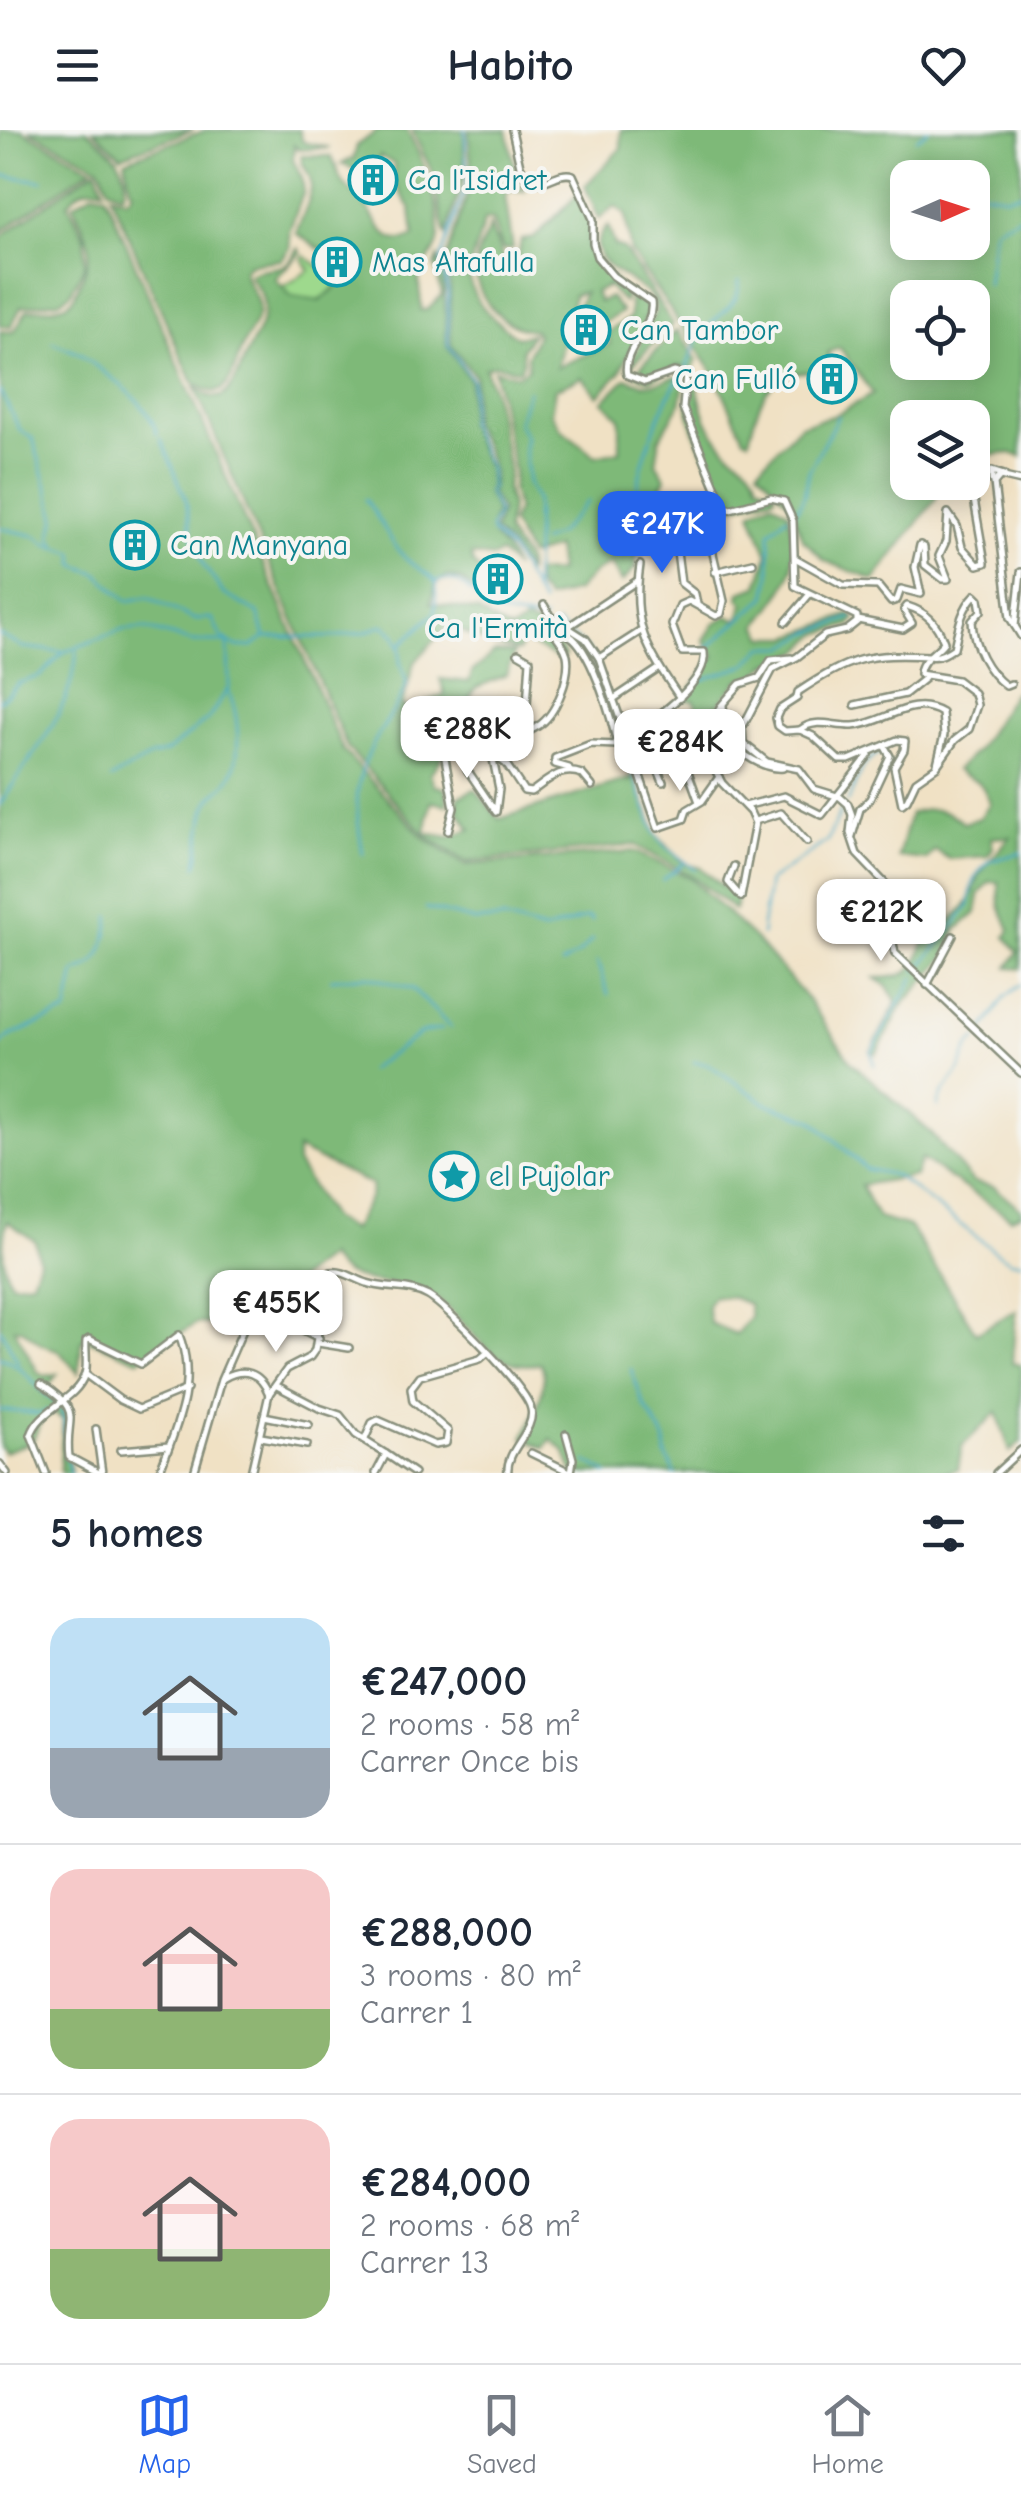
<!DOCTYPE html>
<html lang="en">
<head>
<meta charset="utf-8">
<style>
  :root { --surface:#fff; --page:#f2f2f3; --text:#1f2937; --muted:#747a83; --line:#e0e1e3; --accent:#2563eb }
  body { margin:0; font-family:"Comic Neue",sans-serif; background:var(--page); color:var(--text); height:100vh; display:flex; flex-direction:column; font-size:38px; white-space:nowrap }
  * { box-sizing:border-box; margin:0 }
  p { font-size:32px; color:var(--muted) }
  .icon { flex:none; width:55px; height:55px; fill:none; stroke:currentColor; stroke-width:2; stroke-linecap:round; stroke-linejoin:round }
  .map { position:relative; height:1343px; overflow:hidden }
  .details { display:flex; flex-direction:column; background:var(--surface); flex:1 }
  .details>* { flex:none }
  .needle { width:65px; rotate:87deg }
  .controls { position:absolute; left:890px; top:30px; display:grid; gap:20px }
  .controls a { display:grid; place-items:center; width:100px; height:100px; border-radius:20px; background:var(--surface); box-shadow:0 5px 25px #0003; font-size:50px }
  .price { position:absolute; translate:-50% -85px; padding:0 22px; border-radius:20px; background:#fff; color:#222; font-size:32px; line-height:65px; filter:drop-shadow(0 2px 5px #0008) }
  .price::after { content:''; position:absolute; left:50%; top:60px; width:30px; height:22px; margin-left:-15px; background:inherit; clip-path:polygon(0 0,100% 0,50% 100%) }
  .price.selected { background:var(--accent); color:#fff }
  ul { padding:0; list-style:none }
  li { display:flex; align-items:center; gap:30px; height:250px; padding:0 50px }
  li+li { border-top:2px solid var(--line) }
  li span { display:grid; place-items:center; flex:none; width:280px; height:200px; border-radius:30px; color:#555 }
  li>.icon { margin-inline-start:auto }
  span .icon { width:120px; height:120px; fill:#fffc; stroke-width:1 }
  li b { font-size:42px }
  h2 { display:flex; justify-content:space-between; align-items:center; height:120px; padding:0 50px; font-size:42px }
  header { display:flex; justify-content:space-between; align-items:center; height:130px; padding:0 50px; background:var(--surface); font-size:45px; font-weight:800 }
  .tab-bar { display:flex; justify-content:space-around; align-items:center; height:140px; border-top:2px solid var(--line); background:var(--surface); font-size:28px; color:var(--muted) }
  .tab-bar a { display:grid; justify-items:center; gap:5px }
  .tab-bar .selected { color:var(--accent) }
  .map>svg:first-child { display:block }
  .green { fill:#9ed98d; stroke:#5e8b60; stroke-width:2.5 }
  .forest { fill:#7eb978; stroke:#4e7b56; stroke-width:2.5; fill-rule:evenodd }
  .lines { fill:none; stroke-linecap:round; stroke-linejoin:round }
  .stream { stroke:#45a9c5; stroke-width:2.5 }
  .minor-casing { stroke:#888f7c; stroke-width:10 }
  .minor { stroke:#fff; stroke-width:5 }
  .labels { text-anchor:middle; stroke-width:8; stroke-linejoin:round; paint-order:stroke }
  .culture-label { font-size:30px; fill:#0d838f; stroke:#f6f6f2; text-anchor:start }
</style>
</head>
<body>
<header><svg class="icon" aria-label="menu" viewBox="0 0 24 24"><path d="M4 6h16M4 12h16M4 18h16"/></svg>Habito<svg class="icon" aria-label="heart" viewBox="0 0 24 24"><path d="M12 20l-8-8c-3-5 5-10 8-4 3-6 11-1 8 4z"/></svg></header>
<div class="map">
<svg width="1021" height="1343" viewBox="0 0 1021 1343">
  <rect width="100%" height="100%" fill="#f6f6f2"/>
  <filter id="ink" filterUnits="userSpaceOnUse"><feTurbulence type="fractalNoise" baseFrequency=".01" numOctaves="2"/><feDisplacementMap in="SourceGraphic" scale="20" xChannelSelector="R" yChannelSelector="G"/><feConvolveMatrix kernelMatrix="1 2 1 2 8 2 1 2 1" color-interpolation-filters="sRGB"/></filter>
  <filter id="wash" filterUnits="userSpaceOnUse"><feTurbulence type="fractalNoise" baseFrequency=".0048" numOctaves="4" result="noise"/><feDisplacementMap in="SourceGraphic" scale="40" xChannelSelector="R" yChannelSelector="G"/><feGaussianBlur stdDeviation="2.25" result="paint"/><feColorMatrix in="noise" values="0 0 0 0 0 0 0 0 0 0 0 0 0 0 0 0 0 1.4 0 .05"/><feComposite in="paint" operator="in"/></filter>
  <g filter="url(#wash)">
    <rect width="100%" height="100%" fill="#f0e1c4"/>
    <polygon class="green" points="304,126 326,141 349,145 320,171 291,166 283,157 310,140 302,129"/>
    <g class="forest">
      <polygon points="0,0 22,0 92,38 0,102"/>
      <path d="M29 0H87C107 17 133 35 123 64L109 58 99 37Z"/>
      <polygon points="93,0 193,0 121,26"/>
      <path d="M206 0H299L303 12 330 18 299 20 294 15 293 30 302 48 304 61 289 102 290 118 281 130 250 134 244 140C246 158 258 161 259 182 255 195 247 206 242 218 232 244 226 280 192 251L110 64 127 69 133 61 130 58 125 30Z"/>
      <path d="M379 0H407C422 27 441 75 439 106 438 124 422 132 419 149 418 158 422 170 421 180H427L442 165 435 136 438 128 444 150 447 216 470 250 468 294 488 339 490 356 487 362 496 382C482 416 507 408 513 436L500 423 492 428 471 425 473 434 489 448 478 463 461 450 447 446 436 454 431 473 477 481 510 501 525 491 549 500 565 526 557 528 523 511 519 521 493 515 448 495 414 533 402 576 410 580 445 564 440 549 469 552 472 542 495 522 514 523 506 545 475 558C465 577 444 632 430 643L434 655 446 659 448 675 431 672 425 703 449 707 471 699 458 681V667L475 659 499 689 635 647 657 706 685 734 701 738 737 769 735 780 690 745 635 715 466 732 425 705 347 617 194 256C226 286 236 248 246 225 253 211 263 195 264 180 265 163 255 157 249 144 270 132 285 148 298 118L301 123 275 148 291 166 320 171 349 145 353 128 339 117 319 119 296 103C301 87 315 65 310 48 307 38 301 37 301 26H331C336 33 336 41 340 48 345 57 356 64 362 71 377 88 385 122 414 106L411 79 394 52V34L380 26 376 38 364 43 341 34 354 28 357 15Z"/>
      <polygon points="412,0 464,0 465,42 446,106 432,42"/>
      <path d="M468 0H507L517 48 525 61 511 60 505 65 513 119 503 120 492 89 484 90C482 104 476 115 472 129 460 164 492 189 517 207L532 204 522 219 523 233 520 240 494 235 485 238 493 260 509 342 506 359 511 377 506 402 526 430 528 444 510 416 494 401 501 381 491 363C499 343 483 311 472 294L475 246 451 216 450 156 445 134 472 49Z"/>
      <path d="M621 0H1021V327L1011 323 973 327 972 288H908V352L942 353 935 370 874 450 825 431 803 409 789 373 758 339 800 295 833 286 873 264 840 218 828 222 830 231 816 242C768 239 759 269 749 310L744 308 716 247 631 122 625 84 615 76 599 89 585 56 621 18ZM908 48H972V112H908ZM908 168H972V232H908Z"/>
      <path d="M96 39 104 59C87 55 78 60 68 74L85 107V135L70 164 59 171 21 177 11 197 0 196V107Z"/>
      <path d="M93 62 105 64 343 620 423 707 465 735 634 721 689 747 759 813 809 871 851 932 930 1002 973 1052 994 1057 1021 1079V1084L1011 1088 921 1029 915 1046 861 1055 878 1088 910 1097 976 1203 1016 1180 1012 1233 1021 1235V1312L1010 1322 997 1282 962 1316 958 1339 941 1343H574L564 1321 551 1309 545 1318 523 1308C533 1286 550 1256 541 1233 491 1246 468 1189 433 1166 402 1145 350 1163 328 1127 302 1146 273 1165 274 1201L271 1204 246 1191 227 1195 197 1193 138 1230 85 1208 81 1212 79 1244 58 1220 42 1215 22 1199 14 1198 38 1242 45 1246 57 1244 45 1261 57 1270 67 1284 65 1312 71 1343H62L60 1339 63 1290 55 1283 41 1291 32 1312 4 1322 0 1316V201L14 202 27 180C39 178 55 179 66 174 74 170 76 162 79 155 97 117 89 110 73 75ZM297 1019 372 1055 370 1067 352 1100 332 1089 297 1033ZM7 1091 35 1111 39 1131 32 1151 12 1153C1 1139 2 1109 7 1091ZM713 1166 731 1167 748 1174 750 1187 736 1204 710 1193 707 1175Z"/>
      <path d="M578 64 591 95 588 115 591 124 626 163 624 173 608 156 595 162 599 172 610 167 622 182 600 195 577 179 584 162 574 165 557 237 610 214 607 203 630 187V161L648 177V183L620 242 598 266 582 247 555 259 551 283 561 299 595 326 620 321V288L603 271 626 248C662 264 662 242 685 248L680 274 660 308 656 333 666 349C650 372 634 410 636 437L622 452 611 433 592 444 577 461 547 469 537 458 535 443 559 442 556 418 529 426 511 393 517 380 512 359 514 341 494 240 519 245 528 238 527 226 537 205 534 200C500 199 466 158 478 124 481 114 487 105 490 95L503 129 512 133 518 127 521 110 534 108Z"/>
      <path d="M608 96 615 116 624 119 673 194 627 240 656 181C654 176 653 170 650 166 634 148 573 130 608 96Z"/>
      <polygon points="677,200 697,230 692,240 679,236 650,250 633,244"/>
      <path d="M695 243C701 273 702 293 726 318 742 335 750 329 758 353L774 361 775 366 731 377 726 374C716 335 670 284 695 243Z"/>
      <path d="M772 371 788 381C800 440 793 449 758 495L765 507H790L851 484 855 489 850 495 818 504 799 522 768 534 756 545 739 550 717 576 698 582 694 570H682L715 526 704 510 715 493 727 486 738 490 744 474 739 468 740 462 758 456 768 425 751 382Z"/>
      <path d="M1014 562 1021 566V839L1008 838 1018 822 1006 807 1010 800 1000 776 999 752H989L979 765 977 782 956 800 945 828 902 876 876 924 871 921 897 872 886 855 875 848C908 848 914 843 924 812L934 811C943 796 956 787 967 774 974 766 975 754 980 744 984 738 1006 711 1010 707L991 708 993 718 987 726 949 729 935 720 926 730 898 727 910 684C933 677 946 678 964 693L980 688 990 673C978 643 978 656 956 640L977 620Z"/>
    </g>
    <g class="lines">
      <g class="stream">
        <polyline points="465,0 467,53 442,126 442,136 448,162 448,215 472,250 469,294 489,338 491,357 488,362 498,383 491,398 492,403 511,421 542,474"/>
        <polyline points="916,9 928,0"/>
        <polyline points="0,45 43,51"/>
        <polyline points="981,62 1006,66 1021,63"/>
        <polyline points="987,154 994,99 1021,85"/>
        <path d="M53 212C61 217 74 220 82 226 108 245 148 270 157 304"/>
        <path d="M687 237C691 226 694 214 701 205 714 186 741 177 739 151"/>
        <polyline points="0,261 20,300 33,309 56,387 51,407 57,417"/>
        <polyline points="528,261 518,293 526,307 524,316 528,354 536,370 534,462"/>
        <polyline points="161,309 186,369 192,406 204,436 224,464 258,483 265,507 334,507 366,502 383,495 395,505 399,517"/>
        <path d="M365 369C380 388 389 411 406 429 416 438 429 442 436 453"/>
        <polyline points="795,383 804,366 809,341 838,286"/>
        <path d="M0 398 36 406 47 414 74 423 75 435 97 443 127 471 148 467C151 469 191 488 194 489 199 490 207 488 212 488L220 505 228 512 229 557 209 588 167 622 152 626 111 649"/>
        <polyline points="542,412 558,404 588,371"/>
        <path d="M641 428C618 385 654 287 679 248"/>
        <polyline points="557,494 588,520 655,703 665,716 696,740"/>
        <polyline points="0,505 22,517 64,522 122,500 143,498 193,512 228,512 235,516 252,517 265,507"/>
        <polyline points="706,519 766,467 770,446 770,402 787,386"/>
        <polyline points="696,552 746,535 763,517 785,517 809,503 851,488"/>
        <polyline points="0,571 19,553 40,546 64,522"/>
        <path d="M848 671C858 652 859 632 882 621"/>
        <path d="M0 675C31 623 73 583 77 519"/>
        <path d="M363 724C355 677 352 652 376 609 386 591 400 574 407 554L400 532V515L435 483 437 451C465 443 474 473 497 482 512 488 528 489 544 489"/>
        <path d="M197 736C200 718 201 700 205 682 208 668 219 662 227 652 243 633 239 582 228 562"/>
        <polyline points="663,750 684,733"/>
        <polyline points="426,778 475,791 503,789 544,801 588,787 592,791"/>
        <polyline points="762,796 769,751 827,711 844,675"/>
        <polyline points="762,805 763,799"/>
        <polyline points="597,832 608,864"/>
        <polyline points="562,834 579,824 592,810"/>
        <polyline points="917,841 969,776 972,756 978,743 990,731 1021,723"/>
        <polyline points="331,849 367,846 413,859 451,898"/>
        <polyline points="982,902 1005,867 1021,855"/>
        <path d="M0 915 10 906 67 882 75 842C103 835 107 812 110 786"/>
        <polyline points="694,932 708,934 767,974 813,990 866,1039 895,1045 999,1124 1011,1131 1021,1132"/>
        <polyline points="874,935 871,922 914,848"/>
        <polyline points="369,940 421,903 442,899"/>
        <path d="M938 976C941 962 948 957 956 946 965 933 964 919 977 908"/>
        <polyline points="0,1198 18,1232"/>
        <path d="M0 1228C20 1231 36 1258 55 1272"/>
        <polyline points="631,1239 643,1273 665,1309 666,1326 675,1343"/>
        <path d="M61 1278C67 1300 63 1321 70 1343"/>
        <polyline points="0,1280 41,1284 47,1280"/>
        <polyline points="587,1332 607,1343"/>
      </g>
    </g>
  </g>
  <g filter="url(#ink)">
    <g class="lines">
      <g class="minor-casing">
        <g id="minor">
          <path d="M512 0 520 36 528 52C544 58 557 40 573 45L593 89V113L597 127 613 146 651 172C655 198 621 219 627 245L645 252 674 242 686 245 683 278 723 375 730 379 771 368 784 371 793 391 795 456 857 486V492L847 500 825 505 797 527 773 539 742 598 743 613 767 632 799 639 814 659 840 667 848 674 852 685 850 703 857 724 900 769 891 803 895 823 1021 943"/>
          <polyline points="992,350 992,341 1004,345"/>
          <polyline points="1021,351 1000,346 994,353 1010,488 1021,506"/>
          <polyline points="675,406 681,453 695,464 697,474"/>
          <polyline points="795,428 843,455 878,456 891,472 897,470 901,459 921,464 915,437 920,415 924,417 925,435 943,449 948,449 939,426 946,411 948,383 957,396 962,417 978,435 985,433 971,352"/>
          <path d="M640 435C631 496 647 519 680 568"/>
          <polyline points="715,442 753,433"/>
          <polyline points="544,475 550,486 586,509 599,528 658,698 684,689 687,680 702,671 719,647"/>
          <path d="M858 490 903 499 912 493 904 480 907 476C927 482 937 493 944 512 936 523 920 529 920 544L957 550 974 563 977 575 969 599 955 610 936 637 916 651 907 670 902 674 894 637 904 620 905 611 897 610 849 630H839L813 606 800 600 785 601 778 596 776 588 780 579 797 568 798 562C851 527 867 523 930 526 939 528 947 523 954 518 958 500 961 479 975 465L979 469 981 481 972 491C973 515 987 542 1006 556L1011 554"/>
          <polyline points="786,492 809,465"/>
          <polyline points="569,496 637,451"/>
          <polyline points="1015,496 1021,442"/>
          <path d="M551 497C559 500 567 503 573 508 593 526 612 589 617 615"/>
          <polyline points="599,528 641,501"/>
          <polyline points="615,568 660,538"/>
          <path d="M723 575C724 585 724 598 729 607 737 624 766 640 783 638"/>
          <polyline points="855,575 905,564 925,548"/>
          <polyline points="666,581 699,672"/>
          <polyline points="641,599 663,652"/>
          <path d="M800 600C815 587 834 597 853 596 885 594 911 564 942 583L944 605 937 634"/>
          <polyline points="456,612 468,641 496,682 499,659 492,624"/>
          <path d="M617 615C642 597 709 556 704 522H682L672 495 680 475 689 471 716 486 721 484 724 471 712 419"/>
          <polyline points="496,616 508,594 527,575 530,530 518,523"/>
          <path d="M492 624C501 607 523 607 538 596 556 585 571 546 567 525 564 515 557 506 550 499L557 489"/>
          <path d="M492 624 506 634 524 661 531 662C548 651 559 636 582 644L592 656"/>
          <polyline points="570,641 569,638 555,634 555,628 591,614 617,615"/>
          <polyline points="745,676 784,666 822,685 869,625"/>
          <polyline points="755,691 781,683 807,712"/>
          <polyline points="448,701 454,678 445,628 456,612 478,595"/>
          <polyline points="852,706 860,679 870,669 890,626 885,617"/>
          <polyline points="734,736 728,752 741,767"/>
          <polyline points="741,767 755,693 750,682 722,653 704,618 720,577 740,554 759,548 771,530 791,528"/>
          <polyline points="927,855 953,806"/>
          <polyline points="282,1189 319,1208"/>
          <polyline points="318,1213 349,1218"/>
          <polyline points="85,1244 120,1270 139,1279 187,1259"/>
          <path d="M224 1248C244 1237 260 1242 269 1264"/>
          <path d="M41 1254C86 1283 64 1286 69 1327L99 1343"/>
          <polyline points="277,1256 319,1278 340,1285 356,1305 386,1324 376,1343"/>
          <path d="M269 1264 287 1239 310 1227 315 1220 326 1151 331 1142C344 1140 354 1149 367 1153 387 1160 409 1155 428 1166 447 1177 527 1258 531 1279 536 1301 505 1320 508 1343"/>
          <polyline points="264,1286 309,1295"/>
          <polyline points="96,1299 102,1343"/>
          <polyline points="566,1304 573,1329 571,1343"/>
          <path d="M31 1305C40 1278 75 1272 85 1244 88 1235 85 1220 86 1211L89 1209 141 1234 179 1205C198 1253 176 1298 159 1343"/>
          <polyline points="31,1305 46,1343"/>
          <polyline points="261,1307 307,1315"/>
          <polyline points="365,1309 372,1293 378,1290 435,1315 446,1313 448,1301 413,1271 411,1258 420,1246 480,1229 487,1223"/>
          <polyline points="121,1320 169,1316"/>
          <polyline points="531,1323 570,1342"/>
          <polyline points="386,1324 414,1343"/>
          <polyline points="0,1334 7,1343"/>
          <polyline points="194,1343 221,1250 242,1202"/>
          <polyline points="251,1343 269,1264"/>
          <polyline points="996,1343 1021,1320"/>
        </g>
      </g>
      <use href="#minor" class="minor"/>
    </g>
  </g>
  <defs>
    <g id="building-ring" transform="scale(2.5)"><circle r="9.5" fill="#f6f6f2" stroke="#0f9aa8" stroke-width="1.5"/><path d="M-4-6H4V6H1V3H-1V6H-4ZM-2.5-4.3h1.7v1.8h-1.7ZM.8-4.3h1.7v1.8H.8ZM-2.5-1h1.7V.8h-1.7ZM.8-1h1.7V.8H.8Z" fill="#0f9aa8"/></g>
    <g id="sight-ring" transform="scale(2.5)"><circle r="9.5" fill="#f6f6f2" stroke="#0f9aa8" stroke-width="1.5"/><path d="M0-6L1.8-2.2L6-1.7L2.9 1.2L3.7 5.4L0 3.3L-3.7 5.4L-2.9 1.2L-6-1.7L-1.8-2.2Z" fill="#0f9aa8"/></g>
  </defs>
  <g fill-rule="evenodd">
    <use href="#building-ring" x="373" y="50"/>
    <use href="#building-ring" x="337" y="132"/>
    <use href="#building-ring" x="586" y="200"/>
    <use href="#building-ring" x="832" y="249"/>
    <use href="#building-ring" x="135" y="415"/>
    <use href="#building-ring" x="498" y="449"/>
    <use href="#sight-ring" x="454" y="1046"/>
  </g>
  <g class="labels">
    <g class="culture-label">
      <text x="408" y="60">Ca l'Isidret</text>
      <text x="372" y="142">Mas Altafulla</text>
      <text x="621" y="210">Can Tambor</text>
      <text x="797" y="259" text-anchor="end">Can Fulló</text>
      <text x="170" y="425">Can Manyana</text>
      <text x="498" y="508" text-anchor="middle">Ca l'Ermità</text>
      <text x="489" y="1056">el Pujolar</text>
    </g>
  </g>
</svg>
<div class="controls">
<a><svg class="needle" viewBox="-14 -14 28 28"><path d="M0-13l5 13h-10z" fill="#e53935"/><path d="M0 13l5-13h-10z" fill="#747a83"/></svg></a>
<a><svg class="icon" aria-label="locate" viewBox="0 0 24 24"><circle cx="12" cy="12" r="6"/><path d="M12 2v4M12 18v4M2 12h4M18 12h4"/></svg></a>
<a><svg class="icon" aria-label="layers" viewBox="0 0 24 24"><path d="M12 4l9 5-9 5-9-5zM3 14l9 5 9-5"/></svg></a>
</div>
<b class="price selected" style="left:662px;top:446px">€247K</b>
<b class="price" style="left:467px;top:651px">€288K</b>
<b class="price" style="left:680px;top:664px">€284K</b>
<b class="price" style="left:881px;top:834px">€212K</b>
<b class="price" style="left:276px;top:1225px">€455K</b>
</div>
<section class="details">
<h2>5 homes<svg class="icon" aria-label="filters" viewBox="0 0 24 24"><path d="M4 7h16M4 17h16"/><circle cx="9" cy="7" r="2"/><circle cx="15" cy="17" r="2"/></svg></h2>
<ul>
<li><span style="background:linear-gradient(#bfe0f5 65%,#9aa5b1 0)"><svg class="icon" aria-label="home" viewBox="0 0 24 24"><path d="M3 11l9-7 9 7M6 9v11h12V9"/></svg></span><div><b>€247,000</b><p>2 rooms · 58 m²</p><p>Carrer Once bis</p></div></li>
<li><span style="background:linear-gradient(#f6c9c9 70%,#8fb573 0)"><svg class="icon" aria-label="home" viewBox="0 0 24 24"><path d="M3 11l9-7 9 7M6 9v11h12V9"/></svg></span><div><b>€288,000</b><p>3 rooms · 80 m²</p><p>Carrer 1</p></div></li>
<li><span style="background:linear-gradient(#f6c9c9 65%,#8fb573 0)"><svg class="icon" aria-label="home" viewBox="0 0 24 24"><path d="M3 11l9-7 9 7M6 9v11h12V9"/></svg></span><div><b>€284,000</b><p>2 rooms · 68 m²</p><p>Carrer 13</p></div></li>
</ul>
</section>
<nav class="tab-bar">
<a class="selected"><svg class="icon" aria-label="map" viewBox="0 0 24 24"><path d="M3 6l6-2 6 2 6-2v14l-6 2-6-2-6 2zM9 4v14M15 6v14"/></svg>Map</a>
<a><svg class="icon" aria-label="saved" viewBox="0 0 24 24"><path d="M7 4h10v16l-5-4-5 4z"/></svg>Saved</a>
<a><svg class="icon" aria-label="home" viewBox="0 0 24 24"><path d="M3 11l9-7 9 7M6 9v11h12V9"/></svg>Home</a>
</nav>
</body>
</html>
